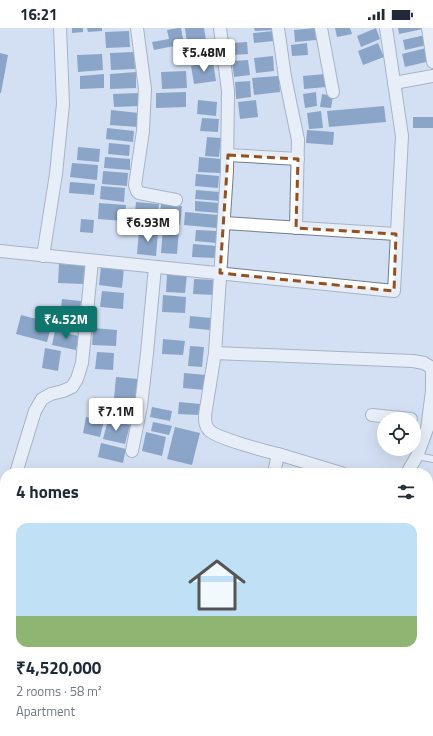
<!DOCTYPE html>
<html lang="en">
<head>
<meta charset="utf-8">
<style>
  :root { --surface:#fff; --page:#f2f2f3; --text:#1f2937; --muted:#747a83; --accent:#0f766e }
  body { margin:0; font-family:"Titillium Web",sans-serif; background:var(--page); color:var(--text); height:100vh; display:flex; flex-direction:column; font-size:15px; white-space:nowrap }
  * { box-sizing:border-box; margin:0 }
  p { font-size:13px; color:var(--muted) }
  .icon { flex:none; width:22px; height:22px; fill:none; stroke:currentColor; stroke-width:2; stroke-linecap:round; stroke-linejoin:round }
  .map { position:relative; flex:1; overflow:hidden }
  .sheet { position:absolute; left:0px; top:440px; width:433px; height:268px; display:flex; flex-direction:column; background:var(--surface); border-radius:16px 16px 0 0; box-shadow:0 4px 16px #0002 }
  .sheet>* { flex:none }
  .tools { position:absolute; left:377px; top:384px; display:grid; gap:8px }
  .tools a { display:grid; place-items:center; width:44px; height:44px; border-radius:50%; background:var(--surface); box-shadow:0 4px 16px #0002; font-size:20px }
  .price { position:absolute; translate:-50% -34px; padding:0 9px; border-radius:4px; background:#fff; color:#222; font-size:13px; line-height:26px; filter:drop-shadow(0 1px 2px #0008) }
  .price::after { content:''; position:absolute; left:50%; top:24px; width:12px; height:9px; margin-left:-6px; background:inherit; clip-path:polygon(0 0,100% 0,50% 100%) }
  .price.selected { background:var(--accent); color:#fff }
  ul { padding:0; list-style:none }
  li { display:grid; align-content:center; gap:8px; height:212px; padding:0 16px }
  li span { display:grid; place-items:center; height:124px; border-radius:12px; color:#555 }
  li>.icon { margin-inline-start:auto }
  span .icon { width:72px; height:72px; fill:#fffc; stroke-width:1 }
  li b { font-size:17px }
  h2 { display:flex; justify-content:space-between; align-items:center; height:48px; padding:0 16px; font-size:17px }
  .status { display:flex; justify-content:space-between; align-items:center; height:28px; padding:0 20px; background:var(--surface); direction:ltr }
  .status svg { height:11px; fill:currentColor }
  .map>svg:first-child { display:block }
  .building { fill:#345d94 }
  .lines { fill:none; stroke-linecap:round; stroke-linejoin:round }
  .service-casing { stroke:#717d8e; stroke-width:8 }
  .minor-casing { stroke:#717d8e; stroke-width:14 }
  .service { stroke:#fff; stroke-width:6 }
  .minor { stroke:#fff; stroke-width:12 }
  .marked { fill:none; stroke:#935020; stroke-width:3; stroke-dasharray:8 5; stroke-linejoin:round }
</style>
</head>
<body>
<div class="status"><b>16:21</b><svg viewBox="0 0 49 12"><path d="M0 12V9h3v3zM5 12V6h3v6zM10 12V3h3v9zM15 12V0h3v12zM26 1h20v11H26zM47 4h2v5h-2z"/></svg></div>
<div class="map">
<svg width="433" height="708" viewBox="0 0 433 708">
  <rect width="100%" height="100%" fill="#d3e0f3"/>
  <g class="building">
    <polygon points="72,0 83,0 83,4 72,5"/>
    <polygon points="87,0 102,0 102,3 88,4"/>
    <polygon points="178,0 181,0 184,16 154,22 152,14 169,11 167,2"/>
    <polygon points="185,0 204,0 206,12 187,15"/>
    <polygon points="254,0 273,0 273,2 255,3"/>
    <polygon points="315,0 316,12 295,14 294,2"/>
    <polygon points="335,0 350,0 352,6 337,9"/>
    <polygon points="376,0 380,11 361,19 357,8"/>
    <polygon points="398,0 423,0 423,1 399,6"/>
    <polygon points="129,3 130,19 106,20 105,4"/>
    <polygon points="273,3 274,13 254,15 253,5"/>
    <polygon points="425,7 427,17 405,22 403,12"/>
    <polygon points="247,14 248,26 233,27 232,15"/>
    <polygon points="307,15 308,27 292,28 291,17"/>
    <polygon points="378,15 384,29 363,37 358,23"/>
    <polygon points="210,18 213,31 191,36 188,23"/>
    <polygon points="426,20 430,33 405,39 402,26"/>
    <polygon points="134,24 135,41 111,42 110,25"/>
    <polygon points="0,25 8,27 1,65 0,65"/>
    <polygon points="102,26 103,42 78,44 77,27"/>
    <polygon points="273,28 274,43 256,45 254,30"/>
    <polygon points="248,32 250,47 234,49 232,33"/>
    <polygon points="213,34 216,53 194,56 191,38"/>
    <polygon points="186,43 187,60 162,61 161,44"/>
    <polygon points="136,44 136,60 110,61 110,46"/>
    <polygon points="104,46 104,60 80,61 80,48"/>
    <polygon points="325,46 326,59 304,61 303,48"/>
    <polygon points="279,48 280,64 254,67 252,50"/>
    <polygon points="250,53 251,69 236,71 235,54"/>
    <polygon points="186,64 186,79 156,80 156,65"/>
    <polygon points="316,64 317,78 305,80 303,66"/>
    <polygon points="139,65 140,78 114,79 113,66"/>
    <polygon points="322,66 333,68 331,80 320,79"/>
    <polygon points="198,72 217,74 216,88 197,86"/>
    <polygon points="256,72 258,89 240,91 238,74"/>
    <polygon points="384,78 386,94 329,99 327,83"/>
    <polygon points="111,82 139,85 138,99 110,97"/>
    <polygon points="321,83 323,100 309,101 307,85"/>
    <rect x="413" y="89" width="20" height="11"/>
    <polygon points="202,90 219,91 218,104 200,103"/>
    <polygon points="107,100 134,103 133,114 106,111"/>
    <polygon points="307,102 334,104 333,117 306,115"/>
    <polygon points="207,109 221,110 219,129 205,128"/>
    <polygon points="109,115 130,117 129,128 108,126"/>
    <polygon points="78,119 100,121 99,134 77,132"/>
    <polygon points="105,129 130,131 130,142 104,140"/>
    <polygon points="199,129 221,131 220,145 198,144"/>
    <polygon points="72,135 98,137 97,152 70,149"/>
    <polygon points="103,143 128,145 127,158 102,156"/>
    <polygon points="196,146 219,148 218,160 195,158"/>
    <polygon points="70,154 95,156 94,167 69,165"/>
    <polygon points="101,158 125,160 124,174 100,171"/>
    <polygon points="196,162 220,164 220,173 195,171"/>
    <polygon points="195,173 220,175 219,185 195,183"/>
    <polygon points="136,174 159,176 157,196 134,194"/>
    <polygon points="99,175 126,177 124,193 98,191"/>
    <polygon points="161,176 182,178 180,197 159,195"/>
    <polygon points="185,184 218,187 217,200 184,197"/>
    <polygon points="81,191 94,192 93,205 80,204"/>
    <polygon points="163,200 179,202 177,226 161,225"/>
    <polygon points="196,202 217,203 216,215 195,213"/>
    <polygon points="139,203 158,204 156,228 137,226"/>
    <polygon points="193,216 217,218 216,230 192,229"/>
    <polygon points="59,236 85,237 84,256 58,255"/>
    <polygon points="101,238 124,240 122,260 99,257"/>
    <polygon points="167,246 187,247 185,265 166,264"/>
    <polygon points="194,251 216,252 214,267 193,266"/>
    <polygon points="102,263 124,265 123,281 100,279"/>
    <polygon points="163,267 186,269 185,285 162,284"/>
    <polygon points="62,271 81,273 79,290 60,288"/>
    <polygon points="21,287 52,295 47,314 16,306"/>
    <polygon points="190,288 211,290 210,302 189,300"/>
    <polygon points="93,300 117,302 116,318 92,317"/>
    <polygon points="55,303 79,308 76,322 52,317"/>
    <polygon points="163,311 185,313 183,327 162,326"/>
    <polygon points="190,318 204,319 202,339 188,338"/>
    <polygon points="45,320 61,323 58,343 42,340"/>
    <polygon points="97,324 114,325 113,342 95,341"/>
    <polygon points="184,345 206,347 205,362 183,360"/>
    <polygon points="116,349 138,351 136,372 114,370"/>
    <polygon points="114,373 137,378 133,395 110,389"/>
    <polygon points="179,374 200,376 199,387 178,386"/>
    <polygon points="152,379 172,383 170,393 150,389"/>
    <polygon points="86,389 104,393 100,409 83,405"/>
    <polygon points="108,392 130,397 125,416 103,411"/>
    <polygon points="153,394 172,398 169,407 151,403"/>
    <polygon points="175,399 200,405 192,437 167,431"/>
    <polygon points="146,404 166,409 162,428 142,423"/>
    <polygon points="101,415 126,421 123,435 98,429"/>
    <polygon points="433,691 433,708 425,708 428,703"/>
    <polygon points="154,703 170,703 170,708 153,707"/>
    <polygon points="176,703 193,703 192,708 175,708"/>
  </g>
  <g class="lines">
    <g class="service-casing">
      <polyline id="service" points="417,428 433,431"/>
    </g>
    <g class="minor-casing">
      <g id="minor">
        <polyline points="137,0 145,61 143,103 135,157 137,163 139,165 176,172"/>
        <path d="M220 0 228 63 227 143 215 325 205 387C205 393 205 398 209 402 216 410 265 423 278 426L274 445"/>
        <polyline points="278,0 285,49 298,112 296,200"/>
        <polyline points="321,0 333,64"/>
        <polyline points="428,0 433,34"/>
        <polyline points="394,55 433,48"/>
        <polyline points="228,127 298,131"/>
        <polyline points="224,195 396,206"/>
        <polyline points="0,223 394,263 402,108 386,0"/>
        <polyline points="43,228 56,146 63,76 60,0"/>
        <polyline points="215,325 413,333 424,335 432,340 432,363 427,401 417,428 407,445"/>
        <polyline points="372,387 411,391"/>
        <polyline points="132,423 141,378 147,325 155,239"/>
        <polyline points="278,426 341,445"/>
        <polyline points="16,445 35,383 42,371 51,366 63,363 72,359 77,351 82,335 92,233"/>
        <polyline points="0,494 5,478"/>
        <polyline points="428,690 433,680"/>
        <polyline points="20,703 30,708"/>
        <polyline points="142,708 143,703"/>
        <polyline points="270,708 272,703"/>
        <polyline points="419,708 421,703"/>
      </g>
    </g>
    <use href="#service" class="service"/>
    <use href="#minor" class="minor"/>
  </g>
  <path d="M0 0H433V708H0ZM228 127 298 131 296 200 396 206 394 263 220 245Z" fill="#d3e0f3" fill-opacity=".55" fill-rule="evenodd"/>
  <path class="marked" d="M228 127 298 131 296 200 396 206 394 263 220 245Z"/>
</svg>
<div class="tools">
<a><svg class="icon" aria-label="locate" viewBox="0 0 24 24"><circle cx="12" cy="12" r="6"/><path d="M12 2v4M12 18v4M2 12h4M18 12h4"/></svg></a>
</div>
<b class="price" style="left:204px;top:45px">₹5.48M</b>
<b class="price" style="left:148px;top:215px">₹6.93M</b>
<b class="price selected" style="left:66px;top:312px">₹4.52M</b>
<b class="price" style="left:116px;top:404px">₹7.1M</b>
<section class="sheet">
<h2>4 homes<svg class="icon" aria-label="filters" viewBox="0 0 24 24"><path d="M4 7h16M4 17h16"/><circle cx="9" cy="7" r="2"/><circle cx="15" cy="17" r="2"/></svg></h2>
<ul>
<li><span style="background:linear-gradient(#bfe0f5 75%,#8fb573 0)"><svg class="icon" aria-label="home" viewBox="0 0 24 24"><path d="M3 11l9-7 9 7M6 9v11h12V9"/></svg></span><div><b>₹4,520,000</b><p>2 rooms · 58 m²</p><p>Apartment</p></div></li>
</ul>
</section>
</div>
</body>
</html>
